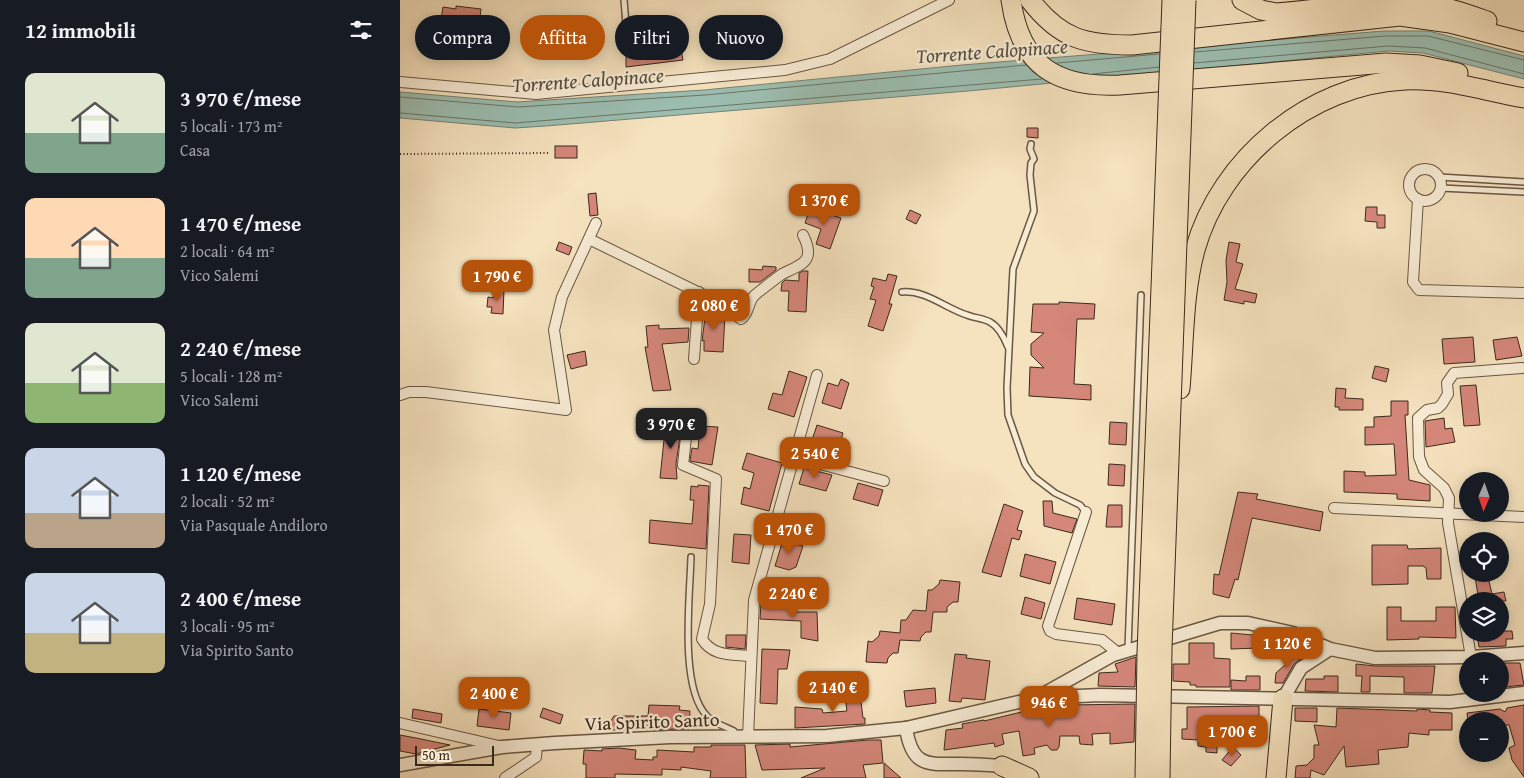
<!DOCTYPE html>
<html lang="it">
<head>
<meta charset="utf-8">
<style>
  :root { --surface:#171b24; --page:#20242c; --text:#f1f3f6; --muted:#9ea1a6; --accent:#b45309 }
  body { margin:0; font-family:"Gentium Book Plus",serif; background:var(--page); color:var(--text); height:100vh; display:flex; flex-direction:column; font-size:19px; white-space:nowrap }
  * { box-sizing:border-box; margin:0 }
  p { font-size:16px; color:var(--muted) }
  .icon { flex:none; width:28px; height:28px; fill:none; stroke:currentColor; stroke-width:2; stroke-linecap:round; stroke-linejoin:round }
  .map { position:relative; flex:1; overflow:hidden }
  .sheet { display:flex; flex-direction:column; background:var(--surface); width:400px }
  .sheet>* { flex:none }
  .banner { position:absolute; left:15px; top:15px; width:475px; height:45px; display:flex; gap:10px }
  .needle { width:32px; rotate:182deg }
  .controls { position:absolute; left:1059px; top:472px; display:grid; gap:10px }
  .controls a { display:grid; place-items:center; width:50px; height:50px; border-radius:50%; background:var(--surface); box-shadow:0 2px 12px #0003; font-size:25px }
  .scale { position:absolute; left:15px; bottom:12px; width:79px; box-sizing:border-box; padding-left:5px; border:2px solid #3b291b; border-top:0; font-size:14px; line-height:18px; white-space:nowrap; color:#3b291b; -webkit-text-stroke:4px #f8ecd5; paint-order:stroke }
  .price { position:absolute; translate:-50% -42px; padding:0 11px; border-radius:10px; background:var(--accent); color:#fff; font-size:16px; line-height:32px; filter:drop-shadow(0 1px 2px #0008) }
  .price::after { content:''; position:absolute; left:50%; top:30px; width:15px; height:11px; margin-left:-8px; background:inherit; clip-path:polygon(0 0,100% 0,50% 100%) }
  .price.on { background:#222; color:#fff }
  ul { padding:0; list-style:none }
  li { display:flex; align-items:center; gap:15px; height:125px; padding:0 25px }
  li span { display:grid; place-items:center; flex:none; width:140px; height:100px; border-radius:10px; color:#555 }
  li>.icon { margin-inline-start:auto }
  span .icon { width:60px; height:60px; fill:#fffc; stroke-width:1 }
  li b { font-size:21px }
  h2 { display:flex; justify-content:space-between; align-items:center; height:60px; padding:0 25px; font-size:21px }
  .tag { padding:0 18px; border-radius:22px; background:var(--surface); box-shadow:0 2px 12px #0003; font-size:18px; line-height:45px }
  .tag.on { background:var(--accent); color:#fff }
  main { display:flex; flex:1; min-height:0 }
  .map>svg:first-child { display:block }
  .water { fill:#9cbeb1; stroke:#758275 }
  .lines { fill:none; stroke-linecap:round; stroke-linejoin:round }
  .shore { stroke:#6c7466; stroke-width:1 }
  .building { fill:#d5877a; stroke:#3b291b }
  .service-casing { stroke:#6a5744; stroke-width:8 }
  .minor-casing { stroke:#6a5744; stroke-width:12 }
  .tertiary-casing { stroke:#6a5744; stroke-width:15 }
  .motorway-casing { stroke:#3b291b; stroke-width:21 }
  .path { stroke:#3b291b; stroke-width:2; stroke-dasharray:1 2.5; stroke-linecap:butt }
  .service { stroke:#f8ecd5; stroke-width:5 }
  .minor { stroke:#f8ecd5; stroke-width:10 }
  .tertiary { stroke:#f8ecd5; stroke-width:12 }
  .motorway { stroke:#f5e2be; stroke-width:19 }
  .motorway-bridge-casing { stroke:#3b291b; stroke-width:21; stroke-linecap:butt }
  .motorway-bridge { stroke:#f5e2be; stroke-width:19 }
  .labels { text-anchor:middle; stroke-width:4.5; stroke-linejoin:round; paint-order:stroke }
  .street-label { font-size:19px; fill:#3b291b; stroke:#f8ecd5 }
  .water-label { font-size:20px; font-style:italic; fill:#534e40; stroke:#f8ecd5 }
</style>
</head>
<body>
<main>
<section class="sheet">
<h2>12 immobili<svg class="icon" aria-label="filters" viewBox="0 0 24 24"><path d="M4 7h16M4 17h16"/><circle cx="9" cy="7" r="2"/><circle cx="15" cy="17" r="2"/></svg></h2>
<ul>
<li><span style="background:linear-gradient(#dfe7d0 60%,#7fa58c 0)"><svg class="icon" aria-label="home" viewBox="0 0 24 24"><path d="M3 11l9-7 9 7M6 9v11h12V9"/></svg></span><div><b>3 970 €/mese</b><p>5 locali · 173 m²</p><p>Casa</p></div></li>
<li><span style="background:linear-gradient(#ffd9b3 60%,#7fa58c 0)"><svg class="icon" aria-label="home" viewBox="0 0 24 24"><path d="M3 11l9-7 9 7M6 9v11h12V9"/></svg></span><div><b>1 470 €/mese</b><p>2 locali · 64 m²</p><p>Vico Salemi</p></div></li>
<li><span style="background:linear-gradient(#dfe7d0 60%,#8fb573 0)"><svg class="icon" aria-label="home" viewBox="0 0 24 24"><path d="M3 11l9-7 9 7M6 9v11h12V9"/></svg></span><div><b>2 240 €/mese</b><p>5 locali · 128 m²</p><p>Vico Salemi</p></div></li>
<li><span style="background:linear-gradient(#c9d6e8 65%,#b9a48a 0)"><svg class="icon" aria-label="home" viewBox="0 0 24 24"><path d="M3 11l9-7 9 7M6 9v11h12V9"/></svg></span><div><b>1 120 €/mese</b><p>2 locali · 52 m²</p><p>Via Pasquale Andiloro</p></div></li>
<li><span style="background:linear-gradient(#c9d6e8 60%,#c2b280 0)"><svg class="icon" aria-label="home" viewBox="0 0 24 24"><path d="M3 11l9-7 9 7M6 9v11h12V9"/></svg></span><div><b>2 400 €/mese</b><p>3 locali · 95 m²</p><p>Via Spirito Santo</p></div></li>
</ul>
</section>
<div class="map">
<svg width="1124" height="778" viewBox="0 0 1124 778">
  <rect width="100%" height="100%" fill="#f5e2be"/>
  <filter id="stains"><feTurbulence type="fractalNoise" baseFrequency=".004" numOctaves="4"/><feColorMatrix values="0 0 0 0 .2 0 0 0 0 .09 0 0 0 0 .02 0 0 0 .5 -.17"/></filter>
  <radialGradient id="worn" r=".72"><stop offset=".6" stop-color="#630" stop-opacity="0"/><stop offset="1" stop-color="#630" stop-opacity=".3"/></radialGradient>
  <polygon class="water" points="984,31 1029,31 1124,56 1124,79 1023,53 988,51 568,91 146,126 115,128 0,118 0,92 117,102 304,90 562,65"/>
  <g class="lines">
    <g class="shore">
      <polyline points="795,52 985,36 1028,36 1124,60"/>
      <polyline points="657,63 759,54"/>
      <polyline points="794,63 988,46 1025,48 1124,74"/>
      <polyline points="693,74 759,67"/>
      <polyline points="0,97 118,107 305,95 626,65"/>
      <polyline points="0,113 115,123 642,79"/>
    </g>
  </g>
  <g class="building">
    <polygon points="56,6 81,9 79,27 54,24 54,28 40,26 43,7 56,9"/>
    <polygon points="281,49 283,60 226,67 226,56"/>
    <polygon points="627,128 638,128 638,138 627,137"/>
    <rect x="155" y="146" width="22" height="12"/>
    <polygon points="196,193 198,215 190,216 188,194"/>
    <polygon points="966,207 977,207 977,215 985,215 985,228 977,228 977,222 965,221"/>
    <polygon points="410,208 441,218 430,249 416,244 421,229 405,223"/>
    <polygon points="510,210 521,215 516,224 506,219"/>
    <polygon points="159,242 172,247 169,255 156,250"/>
    <polygon points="829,242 840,244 836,262 843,264 835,289 857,294 855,303 844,301 844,304 824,300 827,282 826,260"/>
    <polygon points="363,266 376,267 376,270 360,282 349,282 349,269 362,270"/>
    <polygon points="403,271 408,271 406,312 388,311 389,291 381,291 382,283 385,280 399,281 399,273"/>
    <polygon points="488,274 497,276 489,304 492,304 483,331 468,326 476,300 470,299 474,287 471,286 473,278 486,281"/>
    <polygon points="94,289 104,290 103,314 91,313 92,307 87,307 88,297 93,298"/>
    <polygon points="659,302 695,304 694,319 677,319 674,384 691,385 691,400 629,396 630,367 644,368 631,355 631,344 644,333 631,332 633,304 659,304"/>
    <polygon points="306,310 320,311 325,315 323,352 304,351 304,340 302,341"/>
    <polygon points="259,325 259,329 289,328 288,342 262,344 271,390 253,391 245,347 248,347 246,326"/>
    <polygon points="1073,337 1075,362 1044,364 1042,339"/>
    <polygon points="1117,337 1122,356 1096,360 1093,340"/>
    <polygon points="185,351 187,365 171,369 167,355"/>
    <polygon points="975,366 989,369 986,382 972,378"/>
    <polygon points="389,371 407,377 394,417 368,409 373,393 382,395"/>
    <polygon points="441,379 449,383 441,409 422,403 428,383 438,386"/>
    <polygon points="1076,385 1080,425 1064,426 1060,386"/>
    <polygon points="936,388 946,389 945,398 963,399 963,410 939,410 939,407 935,407"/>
    <polygon points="991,401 1008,401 1008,415 1005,415 1009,480 1030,485 1030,501 997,499 997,494 944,492 944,471 965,472 965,476 996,475 994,444 965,445 965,427 974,427 974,417 991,416"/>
    <polygon points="1044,418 1045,429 1052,428 1055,442 1026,447 1025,421"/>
    <polygon points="266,421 282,422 276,464 277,479 260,478"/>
    <polygon points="710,422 727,423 726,445 709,444"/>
    <polygon points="417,425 443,433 437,453 410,446"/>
    <polygon points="300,426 318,427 312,465 290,461 292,448 298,449"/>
    <polygon points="347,453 382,463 369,511 341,504 344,487 350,489 354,473 342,469"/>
    <polygon points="709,464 725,465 724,486 708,485"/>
    <polygon points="404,468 432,475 426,491 399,484"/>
    <polygon points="458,483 483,490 478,506 453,499"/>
    <polygon points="298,485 309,486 306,549 249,543 250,520 292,524 294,500 290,500 291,486 298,487"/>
    <polygon points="838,492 858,494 856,499 923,512 920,531 852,518 838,580 835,579 829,598 813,594 814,574 819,575"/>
    <polygon points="643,501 652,501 653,513 677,519 672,533 644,526"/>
    <polygon points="604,504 623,511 617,530 622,531 619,540 612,538 601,577 582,572"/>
    <polygon points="708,505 722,505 722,527 706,527"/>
    <polygon points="334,534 351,535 349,564 332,562"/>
    <polygon points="383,540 403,546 396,567 389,570 375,566"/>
    <polygon points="972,545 1007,545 1008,549 1041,548 1041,579 1027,579 1026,568 1023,566 1008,566 1008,584 972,585"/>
    <polygon points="625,554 656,562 650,584 620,576"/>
    <polygon points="1075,577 1088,577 1092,594 1104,592 1106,601 1075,601 1075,596 1078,595"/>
    <polygon points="540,580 560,582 558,602 553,602 547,607 547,612 533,612 531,632 526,632 521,637 520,641 500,640 498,653 493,653 488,658 487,663 466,662 468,641 472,642 479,636 480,631 500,633 501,620 506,620 513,610 526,611 528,590 532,590 539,584"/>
    <polygon points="625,597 645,603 641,619 621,614"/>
    <polygon points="677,598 715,604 712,625 674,619"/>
    <polygon points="361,604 394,606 393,612 417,612 418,641 401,638 401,621 360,619"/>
    <polygon points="987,607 1001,607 1001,621 1036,621 1036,607 1055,607 1056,638 1019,637 1019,639 987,640"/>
    <polygon points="1100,631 1112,631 1113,639 1106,639 1106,646 1079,647 1077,634 1100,634"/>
    <polygon points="831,633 864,636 864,644 859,644 859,648 831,649"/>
    <polygon points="326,635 346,635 345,649 326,647"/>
    <polygon points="789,643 814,643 814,658 830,659 830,687 796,687 796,685 790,685 790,682 773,681 773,664 789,664"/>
    <polygon points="362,649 390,650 387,669 378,669 377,704 360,703"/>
    <polygon points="899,652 904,656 894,664 883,683 875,683 876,673"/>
    <polygon points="555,654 567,655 566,658 590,661 585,700 562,698 561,702 549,701"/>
    <polygon points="736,657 735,687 698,686 699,673 718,672 715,664"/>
    <polygon points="1100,663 1120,663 1124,685 1104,687 1102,676 1100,676"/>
    <polygon points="956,664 975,666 1035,666 1032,693 1004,693 1004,677 970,676 970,692 961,692 962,676 956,676"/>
    <polygon points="846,676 860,676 860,690 831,690 831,680 846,681"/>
    <polygon points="924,676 938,676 938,692 905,691 906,679 924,679"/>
    <polygon points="459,686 463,718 465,718 465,724 395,728 395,707 422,709 423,713 447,711 444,688"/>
    <polygon points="535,688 536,703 506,707 504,691"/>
    <polygon points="735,704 734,742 710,744 710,733 692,734 693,745 680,744 679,736 660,736 659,747 657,750 651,750 647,745 634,748 635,754 623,756 619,731 602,734 604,744 595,747 594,743 544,750 546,730 563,728 562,724 584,720 584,721 630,710 631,715 670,709 669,705"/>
    <polygon points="249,705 280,706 279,710 290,711 289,729 205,730 214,716 248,716"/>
    <polygon points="1124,705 1124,777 1112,760 1109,748 1115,745 1109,725 1100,725 1100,721 1068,721 1067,713 1100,709 1105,712 1107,708"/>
    <polygon points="859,706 859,719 847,718 846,723 823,723 823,735 817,735 817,753 806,752 806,747 798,746 798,740 782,739 782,729 787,729 787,707"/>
    <polygon points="143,708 163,715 160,724 140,717"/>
    <polygon points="895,708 917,708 917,722 895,721"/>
    <polygon points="937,708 1017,711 1017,709 1030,710 1030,712 1052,713 1052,730 1029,730 1029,735 1009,733 1008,747 978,750 979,764 946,767 944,746 924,775 911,770 910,778 895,778 896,766 907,765 914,758 914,745 919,745 914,725 936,727"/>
    <polygon points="13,709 42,714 41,723 12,718"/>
    <polygon points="79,709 111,713 109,730 77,726"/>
    <polygon points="0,735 16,738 50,745 16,754 0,751"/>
    <polygon points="468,740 481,740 483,763 463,765 466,778 401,778 425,768 362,770 355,745 390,744 390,747"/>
    <polygon points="311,745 345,745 346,778 310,778 311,771 281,767 281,770 262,769 262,775 215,774 215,778 186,778 186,764 183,764 184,750 202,751 202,749 219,748 236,750 235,759 253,760 253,757 257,757 257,750 294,752 294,747 311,747"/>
    <polygon points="833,747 841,755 831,766 822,760"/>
    <polygon points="484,763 501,778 484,778"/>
  </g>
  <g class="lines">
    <g class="service-casing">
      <g id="service">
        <polyline points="224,0 228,49 256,47"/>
        <polyline points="631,144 630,149 634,159 631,163 630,175 634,211 613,269 607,388 608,415 625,464 634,477 655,493 680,505 686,512"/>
        <polyline points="1039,177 1124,182"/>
        <polyline points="1041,188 1124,192"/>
        <path d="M502 292C526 290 545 308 567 315 574 318 583 318 590 322 599 327 604 337 608 347"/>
        <path d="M291 557C290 596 279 688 307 716 313 723 326 727 334 731V737"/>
        <polyline points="728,649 741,295"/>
      </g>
    </g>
    <g class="minor-casing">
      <g id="minor">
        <polyline points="0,82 136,94 385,70 430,59 549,0"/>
        <circle cx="1025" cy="185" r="16"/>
        <polyline points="1018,199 1013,282 1019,290 1124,293"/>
        <path d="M189 239 322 304 341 319C349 314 348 302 354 296 358 292 378 277 382 274 403 264 416 261 403 235"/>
        <polyline points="294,359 299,292"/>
        <polyline points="0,395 9,392 26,392 166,410 154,330 162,297 196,223"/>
        <path d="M287 428 283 465 316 479 310 604 302 639C313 657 332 654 350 656"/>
        <polyline points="394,457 484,481"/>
        <polyline points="934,508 1124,517"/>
        <polyline points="686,512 648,626 650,631 656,634 702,640 718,653"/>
        <polyline points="1071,657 1048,523 1049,498 1044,488 1024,470 1019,457 1018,418 1027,410 1038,408 1042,404 1048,394 1047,383 1054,373 1122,368"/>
        <polyline points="0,723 99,746"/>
        <polyline points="348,737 354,600 417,375"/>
        <polyline points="105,778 136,757 137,744"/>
      </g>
    </g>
    <g class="tertiary-casing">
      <g id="tertiary">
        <polyline points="638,697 713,655 820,623 848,623 893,633 930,649 975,658 1071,657 1124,653"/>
        <polyline points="883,699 901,668 930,649"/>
        <path d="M506 728C512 768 528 764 562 764 575 764 589 765 602 766"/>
        <polyline points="0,765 102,747 155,743 270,737 427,736 506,728 636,698 700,695 1050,702 1124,693"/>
      </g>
    </g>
    <g class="motorway-casing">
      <g id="motorway">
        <path d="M611 0C620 66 657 88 720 85L986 63 1020 65 1058 73"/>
        <path d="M630 0C660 39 685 45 732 45L1000 16 1050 23 1124 42"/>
        <path d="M842 0 861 10 876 13C925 9 978 0 1027 5 1048 7 1067 14 1087 21"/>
        <path d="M780 389C784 343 783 294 795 250 820 159 910 84 1005 80 1045 78 1085 91 1124 98"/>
        <polyline points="602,766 629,778"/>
        <polyline points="876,778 883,699"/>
      </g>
    </g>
    <polyline class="path" points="0,154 150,153"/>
    <use href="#service" class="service"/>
    <use href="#minor" class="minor"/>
    <use href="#tertiary" class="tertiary"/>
    <use href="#motorway" class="motorway"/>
    <g class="motorway-bridge-casing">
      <g id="motorway-bridge">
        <polyline points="745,778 747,653 772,0"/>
        <polyline points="760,778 762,649 786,0"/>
      </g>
    </g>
    <use href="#motorway-bridge" class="motorway-bridge"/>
  </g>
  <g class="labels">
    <g class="street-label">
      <text transform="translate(252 721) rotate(-2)" y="7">Via Spirito Santo</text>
    </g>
    <g class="water-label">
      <text transform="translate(592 51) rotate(-4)" y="7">Torrente Calopinace</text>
      <text transform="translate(188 80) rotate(-4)" y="7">Torrente Calopinace</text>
    </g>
  </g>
  <rect width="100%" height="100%" filter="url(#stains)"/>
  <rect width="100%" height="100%" fill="url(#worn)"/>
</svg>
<div class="controls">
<a><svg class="needle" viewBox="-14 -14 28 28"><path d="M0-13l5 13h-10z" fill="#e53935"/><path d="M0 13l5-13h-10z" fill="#9ea1a6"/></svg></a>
<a><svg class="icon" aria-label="locate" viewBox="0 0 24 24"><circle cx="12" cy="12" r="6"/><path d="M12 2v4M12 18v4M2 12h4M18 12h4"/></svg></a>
<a><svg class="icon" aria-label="layers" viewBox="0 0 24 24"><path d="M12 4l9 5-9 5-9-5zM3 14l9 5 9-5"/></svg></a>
<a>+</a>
<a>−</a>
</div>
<div class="scale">50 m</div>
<b class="price" style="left:424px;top:226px">1 370 €</b>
<b class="price" style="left:97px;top:302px">1 790 €</b>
<b class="price" style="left:314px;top:331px">2 080 €</b>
<b class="price on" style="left:271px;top:450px">3 970 €</b>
<b class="price" style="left:415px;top:479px">2 540 €</b>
<b class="price" style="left:389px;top:555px">1 470 €</b>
<b class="price" style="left:393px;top:619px">2 240 €</b>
<b class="price" style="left:887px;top:669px">1 120 €</b>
<b class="price" style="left:433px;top:713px">2 140 €</b>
<b class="price" style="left:94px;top:719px">2 400 €</b>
<b class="price" style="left:649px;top:728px">946 €</b>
<b class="price" style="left:832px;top:757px">1 700 €</b>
<div class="banner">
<a class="tag">Compra</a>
<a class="tag on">Affitta</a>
<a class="tag">Filtri</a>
<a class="tag">Nuovo</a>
</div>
</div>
</main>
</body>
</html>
